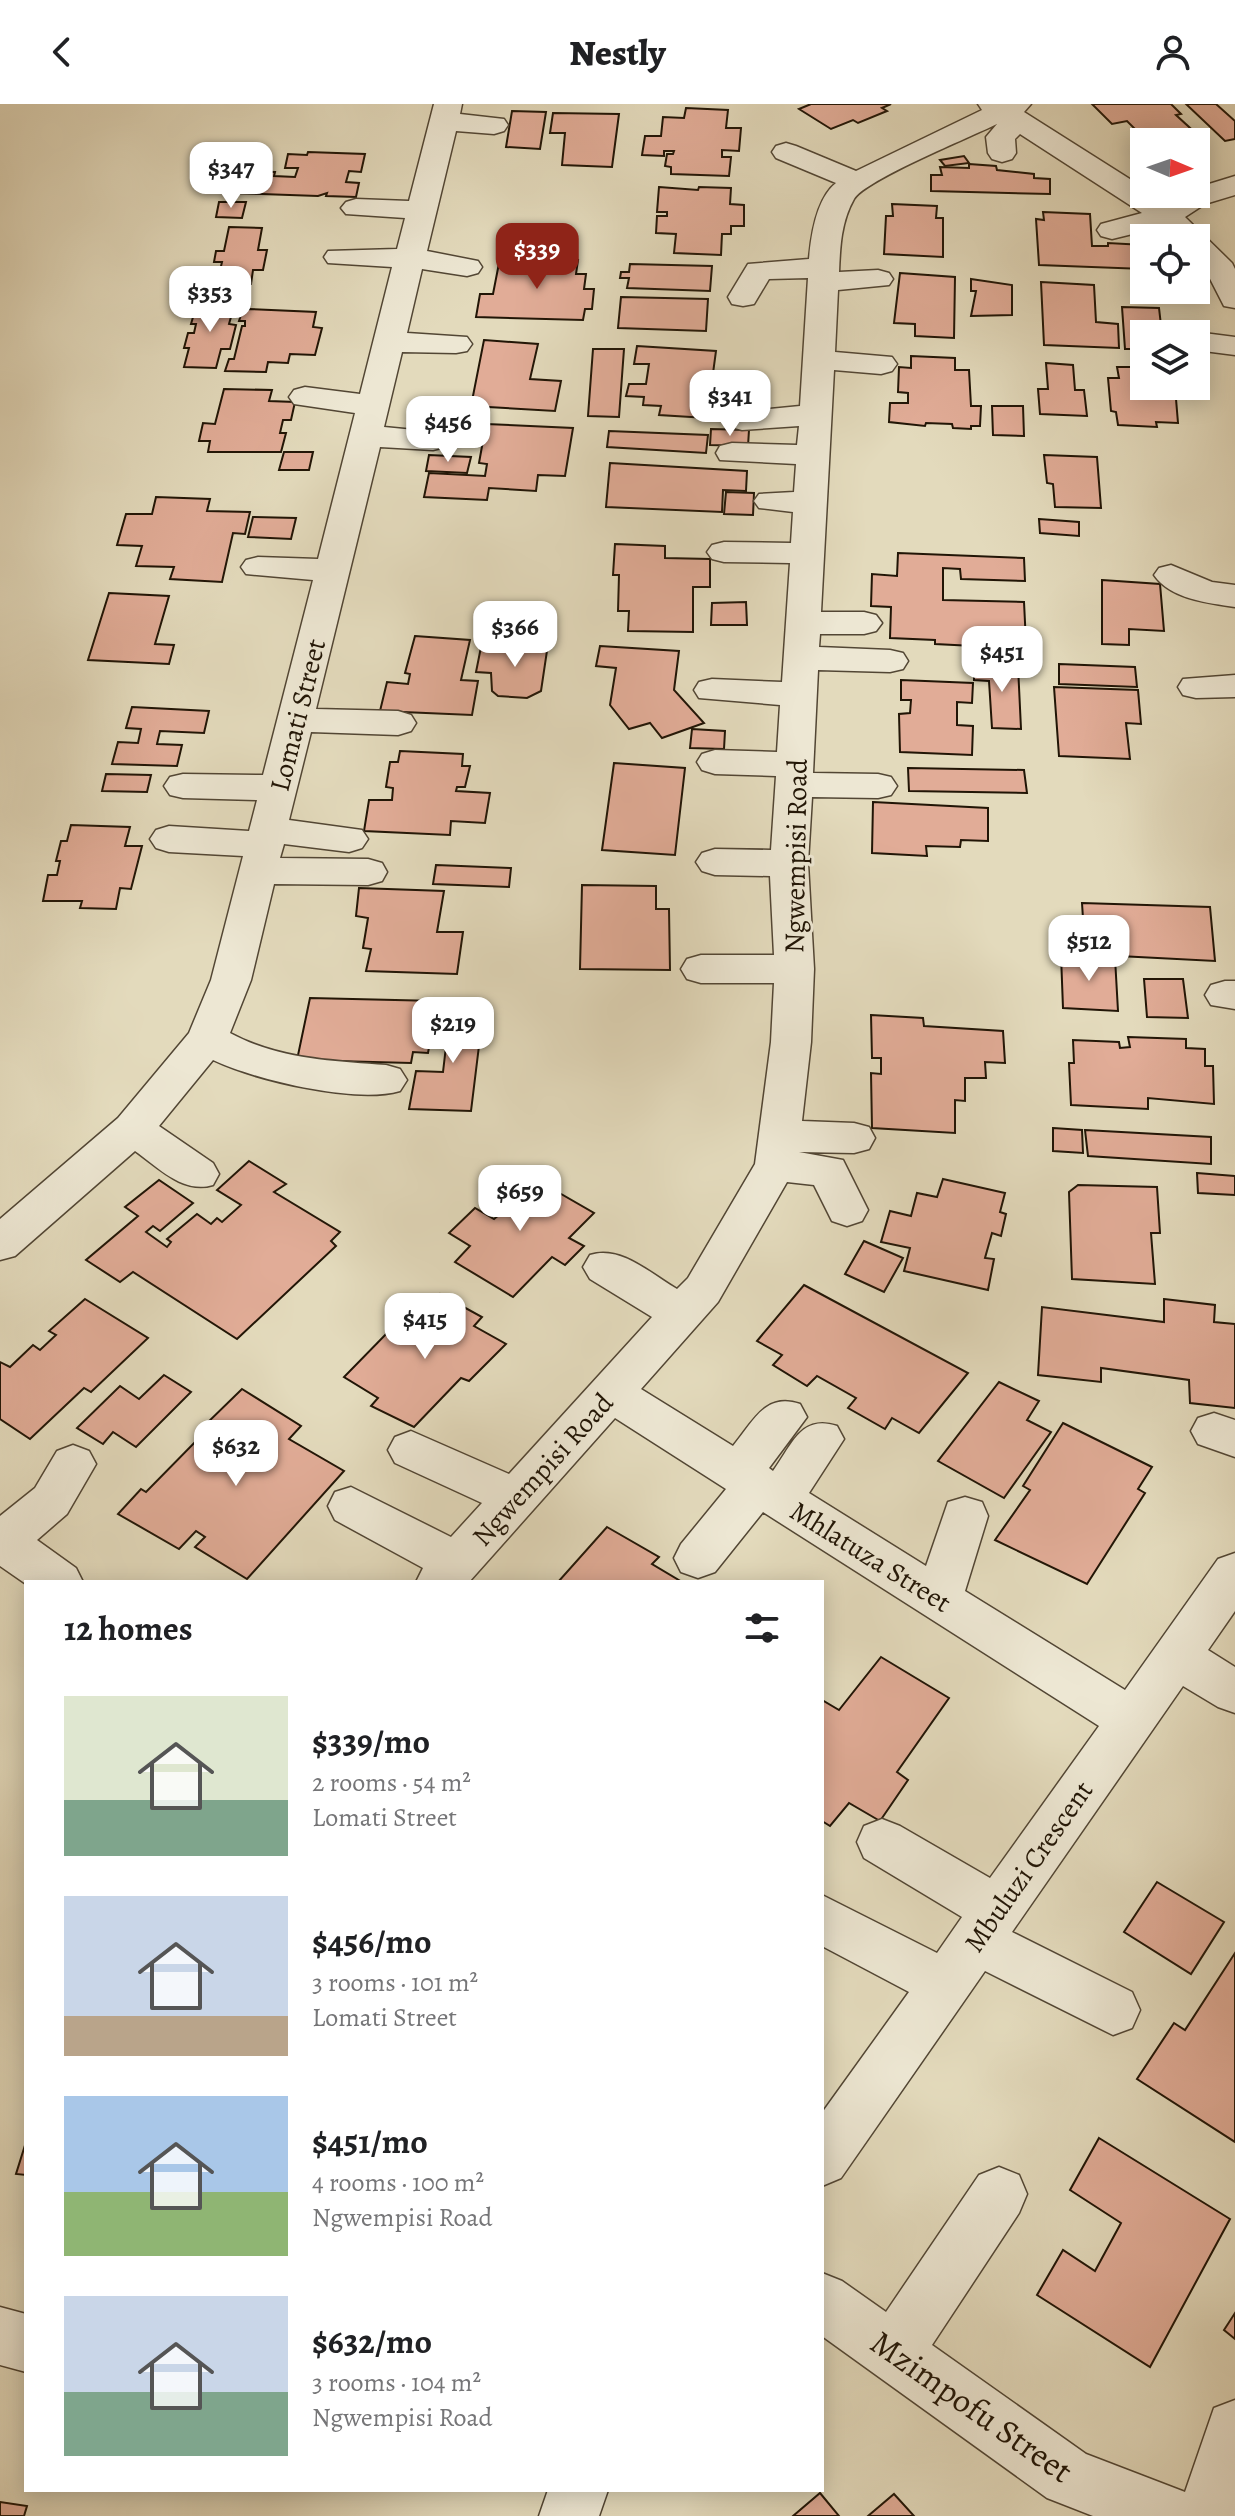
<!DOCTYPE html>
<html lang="en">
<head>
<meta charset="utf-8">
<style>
  :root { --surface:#fff; --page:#f2f2f2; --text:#202124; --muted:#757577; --accent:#8f2418 }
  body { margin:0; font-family:Alegreya,serif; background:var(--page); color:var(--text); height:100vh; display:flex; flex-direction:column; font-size:30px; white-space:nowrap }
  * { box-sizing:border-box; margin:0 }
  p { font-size:26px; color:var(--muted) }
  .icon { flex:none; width:44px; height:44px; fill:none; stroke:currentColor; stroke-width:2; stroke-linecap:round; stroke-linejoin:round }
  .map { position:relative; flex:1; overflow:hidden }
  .details { position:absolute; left:24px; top:1476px; width:800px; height:912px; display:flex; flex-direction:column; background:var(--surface); border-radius:0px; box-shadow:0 4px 20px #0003 }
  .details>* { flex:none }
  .needle { width:52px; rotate:92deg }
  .buttons { position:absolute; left:1130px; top:24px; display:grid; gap:16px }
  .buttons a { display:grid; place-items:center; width:80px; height:80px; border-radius:0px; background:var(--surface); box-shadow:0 4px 20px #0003; font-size:40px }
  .price { position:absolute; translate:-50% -68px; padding:0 18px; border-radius:16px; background:#fff; color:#222; font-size:26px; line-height:52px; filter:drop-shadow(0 2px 4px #0008) }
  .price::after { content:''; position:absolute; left:50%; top:48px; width:24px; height:18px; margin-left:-12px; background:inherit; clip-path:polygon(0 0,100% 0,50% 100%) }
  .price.active { background:var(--accent); color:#fff }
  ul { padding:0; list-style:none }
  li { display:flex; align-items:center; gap:24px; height:200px; padding:0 40px }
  li span { display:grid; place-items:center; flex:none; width:224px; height:160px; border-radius:0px; color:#555 }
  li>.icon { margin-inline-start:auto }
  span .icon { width:96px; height:96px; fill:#fffc; stroke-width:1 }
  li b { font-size:34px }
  h2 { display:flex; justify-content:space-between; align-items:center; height:96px; padding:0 40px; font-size:34px }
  header { display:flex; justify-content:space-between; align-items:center; height:104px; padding:0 40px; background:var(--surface); font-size:36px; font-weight:800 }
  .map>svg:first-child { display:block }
  .building { fill:#e1ac97; stroke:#211506; stroke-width:2 }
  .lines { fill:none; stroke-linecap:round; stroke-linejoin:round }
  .minor-casing { stroke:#524634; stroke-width:3 }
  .minor { fill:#ede7d3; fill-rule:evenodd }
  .labels { text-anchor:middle; stroke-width:6; stroke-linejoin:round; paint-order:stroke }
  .street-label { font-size:28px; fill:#211506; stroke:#ede7d3 }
  .near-street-label { font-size:34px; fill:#211506; stroke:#ede7d3 }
</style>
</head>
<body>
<header><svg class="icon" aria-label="back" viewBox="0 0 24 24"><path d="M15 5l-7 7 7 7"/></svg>Nestly<svg class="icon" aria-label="person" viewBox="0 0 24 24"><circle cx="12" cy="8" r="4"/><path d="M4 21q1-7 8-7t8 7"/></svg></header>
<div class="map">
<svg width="1235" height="2412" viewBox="0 0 1235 2412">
  <rect width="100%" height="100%" fill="#e3dabc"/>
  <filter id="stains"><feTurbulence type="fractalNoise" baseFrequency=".0025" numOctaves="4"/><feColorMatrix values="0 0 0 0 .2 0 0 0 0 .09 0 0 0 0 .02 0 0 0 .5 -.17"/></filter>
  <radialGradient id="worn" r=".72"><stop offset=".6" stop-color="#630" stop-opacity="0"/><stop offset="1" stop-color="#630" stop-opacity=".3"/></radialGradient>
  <g class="building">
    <polygon points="811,0 891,0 882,4 887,7 858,19 853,16 831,25 799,5"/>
    <polygon points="1092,0 1171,0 1181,10 1176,11 1201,34 1179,38 1148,38 1127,17 1112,20"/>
    <polygon points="1186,0 1216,0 1235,17 1235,35 1225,37"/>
    <polygon points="686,4 728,6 726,24 741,24 739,47 722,46 722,53 731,53 729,72 671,70 671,63 665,62 667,50 673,50 674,47 664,47 664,52 642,51 645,32 661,32 663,13 684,14"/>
    <polygon points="512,7 546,8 540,45 506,43"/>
    <polygon points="553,9 619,10 612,63 562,61 565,29 550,29"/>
    <polygon points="308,48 365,50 361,68 349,67 346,78 359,79 356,93 326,92 327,89 318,92 231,89 237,67 275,68 274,72 295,73 298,64 285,64 288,50 307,51"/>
    <polygon points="964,52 969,59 945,62 940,56"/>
    <polygon points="969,60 996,62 997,66 1034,70 1034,74 1050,75 1050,90 931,87 931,71 942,71 940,63 969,64"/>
    <polygon points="659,83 698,86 699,83 731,84 730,100 744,101 744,122 731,122 731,130 722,130 721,151 674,149 676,130 656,129 657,112 667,112 667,108 657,108"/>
    <polygon points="219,98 246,98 242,114 216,113"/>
    <polygon points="892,100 937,102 936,114 943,114 943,153 884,150 886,112 893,112"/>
    <polygon points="1043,108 1090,110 1092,142 1108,142 1108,139 1144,141 1144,165 1039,161 1036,115 1044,116"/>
    <polygon points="229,123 262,124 258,146 267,146 263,166 253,166 251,180 217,179 222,158 214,158 216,147 224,147"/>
    <polygon points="500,154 578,156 576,170 586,170 584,185 594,185 592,205 585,205 583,216 476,213 480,190 493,190"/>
    <polygon points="630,160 712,162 710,187 627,184 629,174 620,174 621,168 629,168"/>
    <polygon points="900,169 955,173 954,234 915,232 915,220 894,219"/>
    <polygon points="971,175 1012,181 1012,211 971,212 976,187 971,187"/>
    <polygon points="1041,178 1094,181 1096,218 1118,220 1119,244 1044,241"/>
    <polygon points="621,193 708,195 706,227 618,224"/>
    <polygon points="203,197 235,199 229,220 236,221 230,245 221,245 216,264 184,263 189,244 184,244 188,229 194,229 196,220 191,220 196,203 202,203"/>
    <polygon points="1122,203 1159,204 1162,230 1144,230 1144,245 1125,245"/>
    <polygon points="248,205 316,208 313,223 322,224 315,251 290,250 288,259 268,258 266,268 225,267 229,255 234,255 242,222 245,222 245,217 239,217 242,208"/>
    <polygon points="484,236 538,240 530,275 561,277 555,307 471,302"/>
    <polygon points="637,242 716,247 707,314 659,311 661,302 643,301 644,293 626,292 629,280 646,280 649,260 634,260"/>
    <polygon points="593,245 624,245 619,313 588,312"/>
    <polygon points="911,252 955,254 955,266 969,266 971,302 981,302 980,322 971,322 971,325 953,324 952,320 926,319 925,322 889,318 890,299 908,299 908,289 898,288 899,263 911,264"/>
    <polygon points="1046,259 1073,261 1075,286 1084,286 1087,312 1040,310 1038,285 1048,285"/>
    <polygon points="1117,263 1138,263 1138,268 1144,268 1144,282 1169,282 1170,295 1176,295 1178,319 1156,318 1157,323 1118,321 1116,308 1111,307 1108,274 1119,274"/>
    <polygon points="224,285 272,286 269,297 295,298 291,316 283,316 280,329 286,329 281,348 208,348 210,337 199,337 203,319 215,320"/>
    <polygon points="992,302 1023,302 1024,332 993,331"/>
    <polygon points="486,320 573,324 565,372 538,371 536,387 489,384 487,396 424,393 429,369 485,372 487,360 479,359"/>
    <polygon points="711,325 749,326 748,342 710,341"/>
    <polygon points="609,327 708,331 706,349 607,343"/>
    <polygon points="284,348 313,348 309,366 279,366"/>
    <polygon points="429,351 471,353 467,369 426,367"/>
    <polygon points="1044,351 1097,353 1101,404 1055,403 1053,380 1047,379"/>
    <polygon points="610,359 747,367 746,387 723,386 722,408 606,403"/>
    <polygon points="726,388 754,389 753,411 724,410"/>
    <polygon points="156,393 210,395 207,407 250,408 245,430 233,429 222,478 170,475 174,463 136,462 142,442 117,441 126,410 152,410"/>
    <polygon points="253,413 296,414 291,435 248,433"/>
    <polygon points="1039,415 1079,418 1079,432 1040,429"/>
    <polygon points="615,440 665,442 665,454 710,455 710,483 693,483 693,528 628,527 629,507 618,507 619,471 613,471"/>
    <polygon points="898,449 1024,454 1025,477 961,475 960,465 943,464 943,496 1024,498 1026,539 1012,539 1013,544 935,540 935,536 890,534 891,503 871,502 872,470 897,472"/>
    <polygon points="1102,476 1160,480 1164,527 1129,525 1129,541 1102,540"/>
    <polygon points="109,489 169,492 155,540 174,541 169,560 88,556"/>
    <polygon points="746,498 747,521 711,521 712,499"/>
    <polygon points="415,532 470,536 461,576 478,577 472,611 380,607 387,578 408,580 410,570 405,569"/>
    <polygon points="509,538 548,540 541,587 527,594 498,592 492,587 491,569 476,568 481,543 508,544"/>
    <polygon points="600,542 679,547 674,586 704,619 662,634 650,619 629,625 610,601 616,564 596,562"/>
    <polygon points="974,560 1018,562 1021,625 992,624 989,577 974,576"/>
    <polygon points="1059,560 1135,563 1137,583 1059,580"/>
    <polygon points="901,576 973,579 972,599 957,598 957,621 973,622 972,651 900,648 899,610 910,609 911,596 901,596"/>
    <polygon points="1054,583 1138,586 1141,620 1126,619 1130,655 1059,652"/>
    <polygon points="132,603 209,607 204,629 160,627 157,640 182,641 177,662 112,660 118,638 138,639 141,625 126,624"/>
    <polygon points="692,625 725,627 724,645 690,644"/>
    <polygon points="400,647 463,650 462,662 470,662 465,683 457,683 456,687 490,689 485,719 451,717 450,731 364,727 369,696 392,696 393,684 386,683 390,658 398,658"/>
    <polygon points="614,659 685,664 675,751 602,746"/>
    <polygon points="908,664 1024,666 1027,689 909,687"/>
    <polygon points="106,670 151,671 147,688 102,687"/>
    <polygon points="873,698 988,704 988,737 961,736 960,743 926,742 927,752 872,749"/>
    <polygon points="71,721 130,723 125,742 142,742 131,785 120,784 116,805 80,804 82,797 43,797 48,771 57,771 60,757 56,757 61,737 67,737"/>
    <polygon points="436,761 511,764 509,783 433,780"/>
    <polygon points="582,781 656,782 656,805 669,805 670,866 580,865"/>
    <polygon points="359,784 444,787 437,828 463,828 457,870 366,867 371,845 363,844 368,814 356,812"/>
    <polygon points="1082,799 1210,803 1215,857 1100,851 1100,831 1084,830"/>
    <polygon points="1061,851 1115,854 1118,907 1063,904"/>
    <polygon points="1144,875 1183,875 1188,914 1147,913"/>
    <polygon points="310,894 437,897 428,949 413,948 411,959 297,956"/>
    <polygon points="451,900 484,901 471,1007 409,1005 416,967 443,968"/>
    <polygon points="871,911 923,914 924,922 1003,927 1005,959 985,958 986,974 965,974 965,997 955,996 955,1029 872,1024 871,969 881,970 881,954 872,954"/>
    <polygon points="1128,933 1186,935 1186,944 1205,945 1205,962 1213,962 1214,1000 1148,994 1148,1005 1071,1001 1069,959 1074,959 1073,936 1119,938 1120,944 1130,943"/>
    <polygon points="1053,1024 1082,1026 1083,1049 1053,1047"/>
    <polygon points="1085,1026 1211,1033 1211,1060 1088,1052"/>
    <polygon points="249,1057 286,1080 274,1088 340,1128 331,1137 336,1142 237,1235 133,1168 120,1178 86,1156 138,1112 125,1103 159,1076 193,1099 160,1127 153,1122 146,1128 167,1143 171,1138 167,1135 197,1110 211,1120 217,1114 222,1118 241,1101 217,1086"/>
    <polygon points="516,1064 594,1109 569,1134 584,1142 565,1161 552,1153 513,1193 455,1158 470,1142 449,1129 475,1104 494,1115 506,1105 488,1092"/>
    <polygon points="1197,1069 1235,1072 1235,1091 1198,1089"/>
    <polygon points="943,1075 1005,1089 1000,1108 1006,1110 1001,1132 992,1129 985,1154 994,1155 988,1186 904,1167 910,1144 881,1138 890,1107 911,1112 917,1089 937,1093"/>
    <polygon points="1078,1081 1157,1083 1160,1129 1151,1129 1155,1180 1072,1175 1069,1088"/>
    <polygon points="864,1137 903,1154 884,1188 845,1170"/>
    <polygon points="804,1181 968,1269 919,1329 892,1314 885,1325 848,1304 856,1294 817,1272 807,1282 773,1261 782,1251 757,1237"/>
    <polygon points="440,1190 482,1213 474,1222 506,1240 469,1277 461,1274 414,1323 371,1302 378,1294 344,1273 391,1225 401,1230"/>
    <polygon points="85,1195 148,1234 91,1288 84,1284 30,1335 0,1315 0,1258 10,1263 33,1241 40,1246 56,1231 49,1227"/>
    <polygon points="1164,1195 1215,1201 1214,1218 1235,1220 1235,1304 1190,1299 1189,1276 1101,1264 1101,1278 1038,1271 1042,1203 1164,1218"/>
    <polygon points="164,1271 191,1288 136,1343 113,1328 103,1340 77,1324 120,1282 139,1295"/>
    <polygon points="999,1278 1039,1297 1027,1316 1051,1328 1004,1394 938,1357"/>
    <polygon points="242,1285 301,1322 289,1335 344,1367 247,1475 195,1443 205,1433 196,1427 179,1445 118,1410 141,1385 146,1388 201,1332 255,1365 262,1358 204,1322"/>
    <polygon points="1063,1319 1152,1363 1138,1385 1145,1389 1087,1480 995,1436 1030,1386 1023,1382"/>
    <polygon points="607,1423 659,1453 652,1460 682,1478 558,1478"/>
    <polygon points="881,1553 949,1594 897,1668 908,1676 880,1717 849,1699 830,1722 822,1717 822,1596 839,1606"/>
    <polygon points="1157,1778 1224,1818 1191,1870 1124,1828"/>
    <polygon points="1235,1849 1235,2038 1137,1975 1174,1919 1185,1926"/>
    <polygon points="1099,2034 1230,2115 1150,2263 1037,2191 1063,2146 1095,2167 1121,2119 1070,2086"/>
    <polygon points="26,2038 26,2071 16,2070"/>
    <polygon points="1235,2209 1235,2235 1224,2226"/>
    <polygon points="820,2389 839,2412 793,2412"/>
    <polygon points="894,2390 914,2412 868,2412"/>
    <polygon points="0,2398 27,2402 24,2412 0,2412"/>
  </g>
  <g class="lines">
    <g class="minor-casing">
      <g id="minor">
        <path d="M434 0H462L460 10 504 15 508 21 504 27 494 30 456 27 427 147 478 157 482 163 478 169 467 172 422 165 407 229 467 233 472 240 467 247 456 249 402 248 384 323 445 329 449 336 445 343 433 346 380 343 316 605 398 607 411 611 416 619 411 627 398 631 311 628 289 716 362 726 368 735 362 744 349 748 284 740 280 754 368 755 382 759 387 768 382 777 368 781 274 780 251 876 230 929C278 955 332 957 386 961L400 965 407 976 400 987C355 1000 256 976 213 956L159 1022 213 1059 219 1070 213 1081C183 1090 159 1064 135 1047L15 1152 0 1156V1115L118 1014 189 929 211 876 243 752 169 748 156 744 150 735 156 726 169 722 249 727 257 696 183 694 170 691 164 682 170 673 183 670 263 671 313 476 246 470 241 463 246 456 258 453 318 455 355 309 294 300 289 293 294 286 305 283 360 290 392 163 328 159 324 153 328 147 397 145 405 114 346 110 341 104 346 98 356 95 409 97Z"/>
        <path d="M978 0H1031L1024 8 1144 84V90H1153L1167 99 1181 90H1196V84L1235 72V91L1205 100 1185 113 1232 159 1235 165V204L1224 202 1204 163 1196 156V134H1173L1161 123 1112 135 1101 132 1097 126 1101 120 1142 109 1020 30 1015 35 1016 49 1012 55 1002 58 992 55 988 49 986 33 997 20C971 33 865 76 854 95 841 118 840 143 839 168L878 166 889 169 893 175 889 181 838 186 835 248 892 253 897 260 892 267 881 270 834 266 821 508H864L876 511 882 519 876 527 864 530H820L819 543 890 546 903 549 908 557 903 565 890 568 818 566 813 669 878 670 891 673 897 682 891 691 878 694 812 693 808 759 814 865 811 938 802 1017 854 1019 869 1023 875 1034 869 1045 854 1049 799 1048 843 1056 868 1106 862 1117 847 1122 832 1117 814 1081 787 1078 718 1198 641 1285 733 1342C753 1318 765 1288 800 1300L807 1313 769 1364 773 1367C792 1341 801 1310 837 1322L844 1335 809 1389 926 1462 948 1398 965 1393 982 1398 988 1412 965 1487 1125 1586 1218 1455 1235 1449V1507L1208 1546 1235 1563V1609L1218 1603 1183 1582 1012 1828 1132 1888 1140 1906 1132 1924 1113 1931 985 1867 841 2074 822 2082V2009L909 1888 822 1842V1791L937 1849 962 1813 864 1754 857 1738 864 1722 882 1715 900 1722 990 1774 1099 1622 763 1408 715 1468 698 1474 681 1468 674 1454 681 1440 726 1385 615 1314 469 1478H416L423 1464 335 1416 328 1402 335 1388 351 1383 451 1433 482 1399 395 1359 388 1346 395 1333 411 1327 509 1370 652 1213 590 1175 583 1163 590 1151C621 1141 651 1170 677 1185L688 1174 755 1060 771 938 774 879H701L687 875 681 865 687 855 701 851H774L770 772 715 771 702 767 696 758 702 749 715 745 771 746 776 672 715 670 702 666 697 658 702 650 715 646 777 648 780 601 699 594 694 586 699 578 712 575 782 578 790 459 724 458 712 455 707 448 712 441 724 438 791 439 793 408 759 404 754 397 759 390 794 388 796 360 720 356 716 349 720 342 732 339 797 341 799 322 742 326 731 323 726 316 731 309 800 302 808 174 769 175 754 200 743 202 732 200 728 193 748 160 809 155C811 132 816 95 836 79L776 54 772 48 776 42 786 39 796 42 856 67 982 6Z"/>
        <polygon points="1196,228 1235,233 1235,251 1196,246 1196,230 1186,230"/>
        <path d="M1171 461 1212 478 1235 481V503C1208 499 1170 495 1154 471L1159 464Z"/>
        <polygon points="1235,571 1235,593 1196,594 1183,591 1178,583 1183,575"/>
        <polygon points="1225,877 1235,877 1235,905 1211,901 1205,891 1211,881"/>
        <polygon points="1214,1309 1235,1316 1235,1353 1198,1340 1191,1327 1198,1314"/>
        <polygon points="73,1341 89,1347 96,1360 67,1410 37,1436 76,1464 83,1478 26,1478 26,1480 0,1462 0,1412 35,1384 57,1347"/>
        <polygon points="999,2063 1019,2071 1027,2090 1019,2109 932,2241 1086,2350 1185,2388 1214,2304 1235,2296 1235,2412 1093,2412 1047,2394 822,2232 822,2169 842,2177 886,2208 979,2071"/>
        <polygon points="0,2203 26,2210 26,2268 0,2261"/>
        <polygon points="548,2386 608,2386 599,2412 539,2412"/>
      </g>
    </g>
    <use href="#minor" class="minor"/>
  </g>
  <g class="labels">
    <g class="street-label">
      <text transform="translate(297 611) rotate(-76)" y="10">Lomati Street</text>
      <text transform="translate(795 752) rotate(-89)" y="10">Ngwempisi Road</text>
      <text transform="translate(542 1365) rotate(-48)" y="10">Ngwempisi Road</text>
      <text transform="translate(871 1452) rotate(32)" y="10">Mhlatuza Street</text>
      <text transform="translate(1028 1762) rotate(-55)" y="10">Mbuluzi Crescent</text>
    </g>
    <g class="near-street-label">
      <text transform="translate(972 2302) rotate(35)" y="12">Mzimpofu Street</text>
    </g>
  </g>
  <rect width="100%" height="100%" filter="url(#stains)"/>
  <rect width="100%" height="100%" fill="url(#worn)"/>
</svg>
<div class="buttons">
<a><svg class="needle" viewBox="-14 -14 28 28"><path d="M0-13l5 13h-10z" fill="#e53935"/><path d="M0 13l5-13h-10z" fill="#757577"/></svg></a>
<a><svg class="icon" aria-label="locate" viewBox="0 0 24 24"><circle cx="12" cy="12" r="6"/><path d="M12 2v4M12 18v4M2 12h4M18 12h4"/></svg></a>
<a><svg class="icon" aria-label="layers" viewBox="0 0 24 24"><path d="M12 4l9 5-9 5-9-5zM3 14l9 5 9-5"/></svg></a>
</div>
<b class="price" style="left:231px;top:106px">$347</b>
<b class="price active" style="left:537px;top:187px">$339</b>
<b class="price" style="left:210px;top:230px">$353</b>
<b class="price" style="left:730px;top:334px">$341</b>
<b class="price" style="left:448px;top:360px">$456</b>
<b class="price" style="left:515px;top:565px">$366</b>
<b class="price" style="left:1002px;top:590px">$451</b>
<b class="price" style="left:1089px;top:879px">$512</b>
<b class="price" style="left:453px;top:961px">$219</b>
<b class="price" style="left:520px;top:1129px">$659</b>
<b class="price" style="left:425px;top:1257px">$415</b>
<b class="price" style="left:236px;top:1384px">$632</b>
<section class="details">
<h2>12 homes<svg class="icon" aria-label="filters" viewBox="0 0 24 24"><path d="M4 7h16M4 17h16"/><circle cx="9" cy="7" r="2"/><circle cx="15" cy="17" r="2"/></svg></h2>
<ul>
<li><span style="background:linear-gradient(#dfe7d0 65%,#7fa58c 0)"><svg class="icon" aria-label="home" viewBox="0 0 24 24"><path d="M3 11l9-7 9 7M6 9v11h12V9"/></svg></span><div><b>$339/mo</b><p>2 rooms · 54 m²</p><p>Lomati Street</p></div></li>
<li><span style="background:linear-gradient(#c9d6e8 75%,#b9a48a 0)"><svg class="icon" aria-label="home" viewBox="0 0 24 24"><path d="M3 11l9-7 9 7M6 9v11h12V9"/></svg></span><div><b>$456/mo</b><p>3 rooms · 101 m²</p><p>Lomati Street</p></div></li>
<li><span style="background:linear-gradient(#a9c7e8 60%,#8fb573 0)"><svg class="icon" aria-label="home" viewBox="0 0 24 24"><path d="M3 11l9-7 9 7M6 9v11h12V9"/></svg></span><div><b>$451/mo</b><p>4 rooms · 100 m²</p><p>Ngwempisi Road</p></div></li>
<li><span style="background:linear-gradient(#c9d6e8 60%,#7fa58c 0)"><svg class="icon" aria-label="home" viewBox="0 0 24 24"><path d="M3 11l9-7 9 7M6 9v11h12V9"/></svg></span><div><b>$632/mo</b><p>3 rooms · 104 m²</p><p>Ngwempisi Road</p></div></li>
</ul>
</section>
</div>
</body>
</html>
